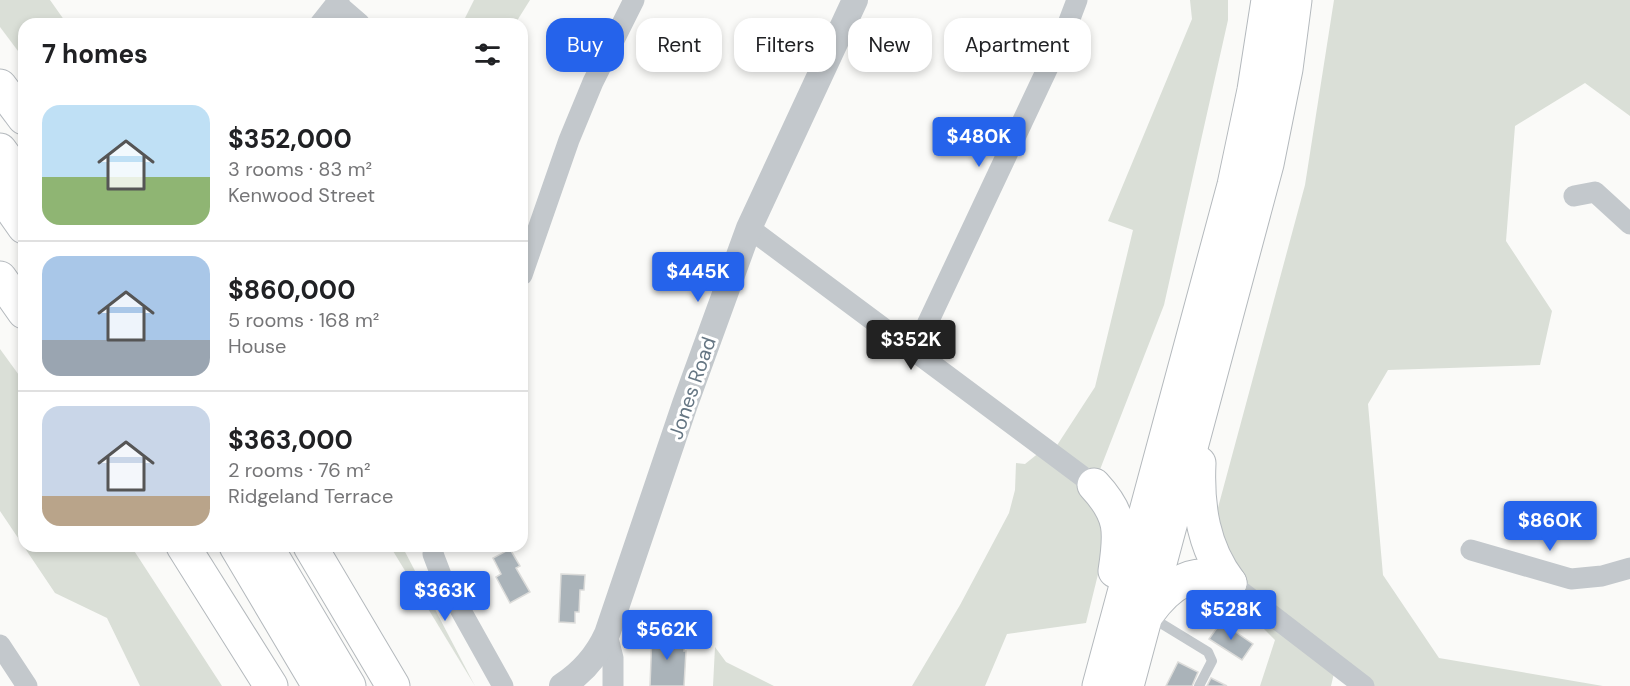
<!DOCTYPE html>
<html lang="en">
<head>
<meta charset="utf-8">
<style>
  :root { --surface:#fff; --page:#f2f2f2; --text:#202124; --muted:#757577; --line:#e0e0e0; --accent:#2563eb }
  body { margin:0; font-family:"DM Sans",sans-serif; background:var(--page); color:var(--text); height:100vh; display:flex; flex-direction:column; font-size:22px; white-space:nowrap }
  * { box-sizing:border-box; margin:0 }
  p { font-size:20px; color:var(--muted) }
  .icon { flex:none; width:33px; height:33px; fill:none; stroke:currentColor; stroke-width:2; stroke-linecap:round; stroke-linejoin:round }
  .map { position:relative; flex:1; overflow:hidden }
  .sheet { position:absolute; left:18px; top:18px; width:510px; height:534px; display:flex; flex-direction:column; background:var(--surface); border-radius:18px; box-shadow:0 3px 9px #0003 }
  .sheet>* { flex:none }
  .top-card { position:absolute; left:546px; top:18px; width:570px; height:54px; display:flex; gap:12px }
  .price { position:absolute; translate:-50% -51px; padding:0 14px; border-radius:6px; background:var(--accent); color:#fff; font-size:20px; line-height:39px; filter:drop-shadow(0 2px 3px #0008) }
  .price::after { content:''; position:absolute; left:50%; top:36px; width:18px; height:14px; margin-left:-9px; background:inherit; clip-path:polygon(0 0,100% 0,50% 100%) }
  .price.selected { background:#222; color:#fff }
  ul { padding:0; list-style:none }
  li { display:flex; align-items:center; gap:18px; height:150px; padding:0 24px }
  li+li { border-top:2px solid var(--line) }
  li span { display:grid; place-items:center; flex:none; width:168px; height:120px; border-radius:18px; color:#555 }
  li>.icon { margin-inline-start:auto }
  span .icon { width:72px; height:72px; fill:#fffc; stroke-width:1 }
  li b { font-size:26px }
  h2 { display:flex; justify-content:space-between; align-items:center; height:72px; padding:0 24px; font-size:26px }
  .pill { padding:0 21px; border-radius:18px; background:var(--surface); box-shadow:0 3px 9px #0003; font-size:21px; line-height:54px }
  .pill.selected { background:var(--accent); color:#fff }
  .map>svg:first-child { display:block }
  .green { fill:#dadfd7 }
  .building { fill:#aab3b9; stroke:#dcdcda; stroke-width:1.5 }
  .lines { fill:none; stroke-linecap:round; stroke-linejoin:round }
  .trunk-casing { stroke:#b4b9bd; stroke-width:35 }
  .motorway-casing { stroke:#b4b9bd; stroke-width:35 }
  .service { stroke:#c3c8cc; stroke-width:10 }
  .minor { stroke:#c3c8cc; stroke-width:21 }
  .tertiary { stroke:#c3c8cc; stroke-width:26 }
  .trunk { stroke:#fff; stroke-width:33 }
  .motorway { stroke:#fff; stroke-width:33 }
  .labels { text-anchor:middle; stroke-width:6; stroke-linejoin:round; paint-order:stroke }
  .street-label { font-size:20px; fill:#657683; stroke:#fff }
</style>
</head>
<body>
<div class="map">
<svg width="1630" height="686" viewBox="0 0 1630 686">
  <rect width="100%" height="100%" fill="#fafaf8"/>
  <g class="green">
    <polygon points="0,0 50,0 67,24 24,24 24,59 0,27"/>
    <polygon points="474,0 530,0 515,24 462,24"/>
    <polygon points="1190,0 1228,0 1228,20 1164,305 1094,485 1104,550 1086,623 1007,634 985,686 912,686 960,605 1009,513 1015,490 1016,463 1025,464 1045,448 1052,453 1095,387 1133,230 1108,221 1192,19"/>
    <polygon points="1334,0 1630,0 1630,116 1585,83 1515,126 1506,241 1552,311 1540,365 1388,370 1368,404 1383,575 1439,658 1603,686 1360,686 1335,669 1331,686 1260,686 1275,640 1202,567 1305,185"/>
    <polygon points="0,349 24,382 24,546 131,546 222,686 140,686 107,618 55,593 0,511"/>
    <polygon points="390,546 402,546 475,686"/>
    <polygon points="715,647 726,662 774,686 713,686"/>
  </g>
  <g class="building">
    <polygon points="510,549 520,566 516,568 530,592 510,603 496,577 501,574 493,558"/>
    <polygon points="561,574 585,575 584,590 580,590 579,612 575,612 575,623 559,622"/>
    <polygon points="1221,622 1253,644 1242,660 1209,639"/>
    <polygon points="652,633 673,635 673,642 685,642 684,651 686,651 684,686 650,686"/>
    <polygon points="1178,662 1198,672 1192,686 1166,686"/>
    <polygon points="1211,678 1227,686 1207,686"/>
  </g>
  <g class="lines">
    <g class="trunk-casing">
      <g id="trunk">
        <path d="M1199 463C1197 506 1203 548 1230 583"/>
        <path d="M1094 485C1122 515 1121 532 1115 571"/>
        <path d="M1148 613C1169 584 1195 565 1230 583"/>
        <polyline points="1099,686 1234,185 1254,90 1268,0"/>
        <polyline points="1127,686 1267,164 1286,69 1295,0"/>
      </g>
    </g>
    <g class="motorway-casing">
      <g id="motorway">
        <polyline points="0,86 24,118"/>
        <polyline points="0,150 24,183"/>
        <polyline points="0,193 24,227"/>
        <polyline points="0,278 24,312"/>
        <polyline points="183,546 271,686"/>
        <polyline points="236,546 319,686"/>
        <polyline points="266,546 349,686"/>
        <polyline points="310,546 393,686"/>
      </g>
    </g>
    <polyline class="service" points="1149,616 1208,652 1212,661 1199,686"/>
    <g class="minor">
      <polyline points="337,4 360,24"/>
      <polyline points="320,24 339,0"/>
      <polyline points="1574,196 1595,192 1630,224"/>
      <polyline points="749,228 1094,485"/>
      <polyline points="522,275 569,140 593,82 634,0"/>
      <polyline points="915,350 1066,29 1077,0"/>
      <polyline points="434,546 433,554 441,575 503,686"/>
      <polyline points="1471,550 1571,579 1602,576 1630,568"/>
      <polyline points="1230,583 1364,686"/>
      <polyline points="607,634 613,658 613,686"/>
      <polyline points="0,645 27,686"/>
    </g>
    <path class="tertiary" d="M562 686C582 673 597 656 607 634L685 404 749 228 855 0"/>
    <use href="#trunk" class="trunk"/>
    <use href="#motorway" class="motorway"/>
  </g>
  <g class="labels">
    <g class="street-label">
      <text transform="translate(692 388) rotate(-71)" y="7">Jones Road</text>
    </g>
  </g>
</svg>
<b class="price" style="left:979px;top:168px">$480K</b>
<b class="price" style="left:698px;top:303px">$445K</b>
<b class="price selected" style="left:911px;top:371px">$352K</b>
<b class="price" style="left:1550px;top:552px">$860K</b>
<b class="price" style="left:445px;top:622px">$363K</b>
<b class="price" style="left:1231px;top:641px">$528K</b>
<b class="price" style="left:667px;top:661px">$562K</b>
<div class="top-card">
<a class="pill selected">Buy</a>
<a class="pill">Rent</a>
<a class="pill">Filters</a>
<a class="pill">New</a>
<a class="pill">Apartment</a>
</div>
<section class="sheet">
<h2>7 homes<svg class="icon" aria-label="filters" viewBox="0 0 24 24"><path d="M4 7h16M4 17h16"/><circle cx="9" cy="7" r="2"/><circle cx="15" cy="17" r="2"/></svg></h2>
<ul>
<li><span style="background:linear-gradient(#bfe0f5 60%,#8fb573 0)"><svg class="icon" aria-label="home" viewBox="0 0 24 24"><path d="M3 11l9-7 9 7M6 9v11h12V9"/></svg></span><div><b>$352,000</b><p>3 rooms · 83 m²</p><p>Kenwood Street</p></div></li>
<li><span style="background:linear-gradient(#a9c7e8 70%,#9aa5b1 0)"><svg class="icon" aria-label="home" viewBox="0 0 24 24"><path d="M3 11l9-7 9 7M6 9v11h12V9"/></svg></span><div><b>$860,000</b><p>5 rooms · 168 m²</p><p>House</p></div></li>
<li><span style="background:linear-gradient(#c9d6e8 75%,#b9a48a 0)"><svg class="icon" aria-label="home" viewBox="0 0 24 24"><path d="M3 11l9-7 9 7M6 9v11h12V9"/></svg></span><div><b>$363,000</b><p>2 rooms · 76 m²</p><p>Ridgeland Terrace</p></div></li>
</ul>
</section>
</div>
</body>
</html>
